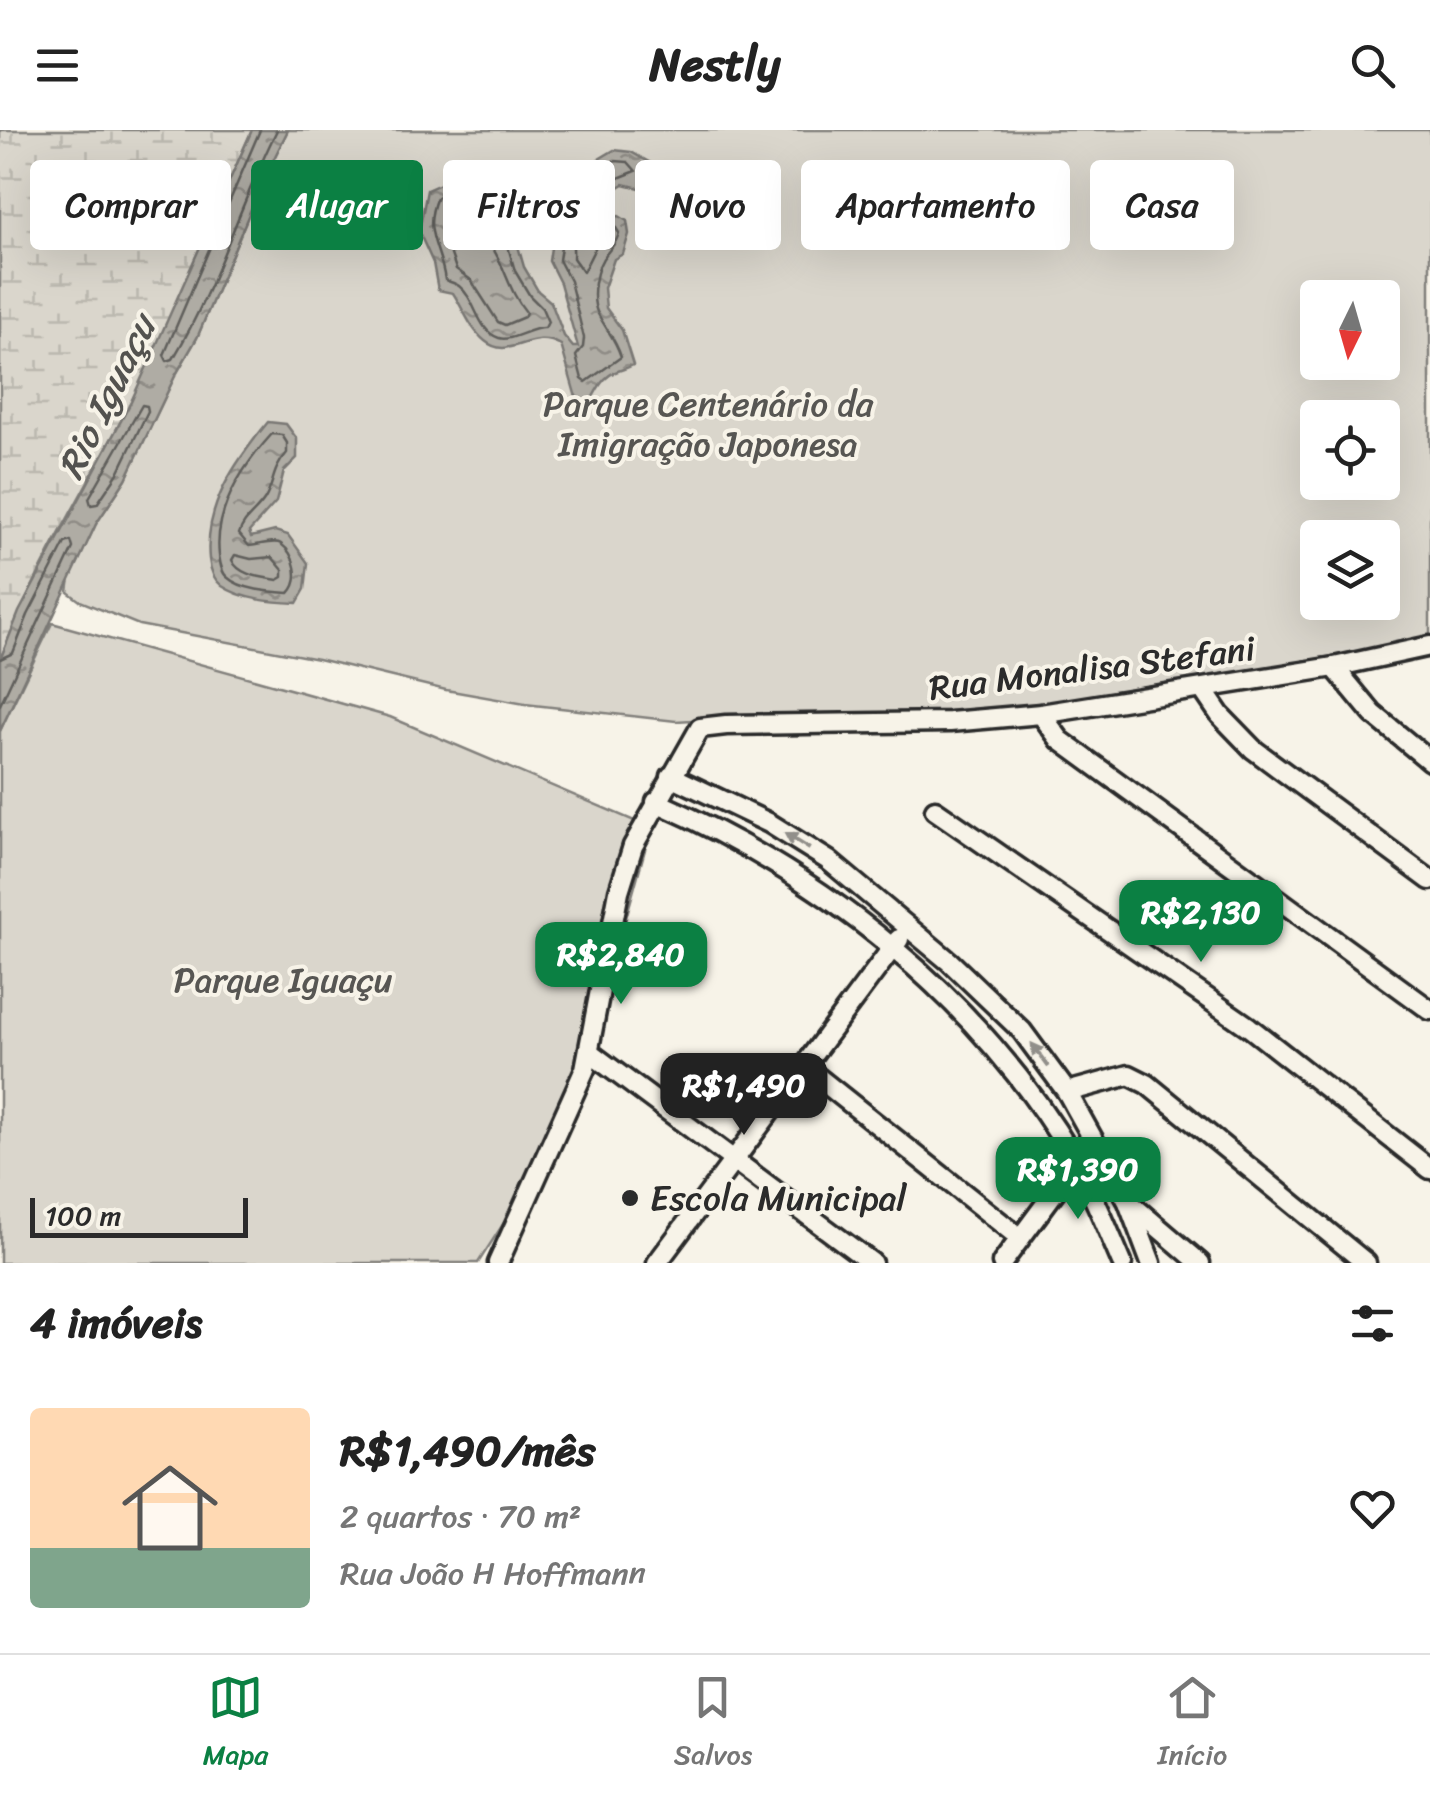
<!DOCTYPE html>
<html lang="pt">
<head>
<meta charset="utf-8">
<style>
  :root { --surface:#fff; --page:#f2f2f2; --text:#222; --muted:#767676; --line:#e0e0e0; --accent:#0b8043 }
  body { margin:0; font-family:Sriracha,sans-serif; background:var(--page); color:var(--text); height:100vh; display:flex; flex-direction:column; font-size:38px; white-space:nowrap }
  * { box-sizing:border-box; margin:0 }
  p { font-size:32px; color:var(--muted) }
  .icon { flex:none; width:55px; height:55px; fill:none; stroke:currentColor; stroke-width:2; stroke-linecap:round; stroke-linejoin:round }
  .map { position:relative; height:1133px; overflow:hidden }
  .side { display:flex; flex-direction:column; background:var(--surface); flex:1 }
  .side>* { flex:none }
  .guide { position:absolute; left:30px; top:30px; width:1370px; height:90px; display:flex; gap:20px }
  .needle { width:65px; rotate:185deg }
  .controls { position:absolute; left:1300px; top:150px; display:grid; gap:20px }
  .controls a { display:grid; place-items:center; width:100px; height:100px; border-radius:10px; background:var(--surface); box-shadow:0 10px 40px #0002; font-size:50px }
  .scale { position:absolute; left:30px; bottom:25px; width:218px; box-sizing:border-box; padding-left:10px; border:5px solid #2b2b2b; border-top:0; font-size:28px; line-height:35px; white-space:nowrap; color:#2b2b2b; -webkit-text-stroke:8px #f7f3e8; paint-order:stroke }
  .price { position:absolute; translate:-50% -85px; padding:0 22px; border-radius:20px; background:var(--accent); color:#fff; font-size:32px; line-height:65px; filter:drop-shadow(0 2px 5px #0008) }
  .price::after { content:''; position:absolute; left:50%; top:60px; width:30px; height:22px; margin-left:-15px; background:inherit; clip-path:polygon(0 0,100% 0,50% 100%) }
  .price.on { background:#222; color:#fff }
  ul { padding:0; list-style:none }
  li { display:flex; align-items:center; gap:30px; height:250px; padding:0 30px }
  li span { display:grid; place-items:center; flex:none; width:280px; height:200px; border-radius:10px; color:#555 }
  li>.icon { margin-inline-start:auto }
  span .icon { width:120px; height:120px; fill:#fffc; stroke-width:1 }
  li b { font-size:42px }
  h2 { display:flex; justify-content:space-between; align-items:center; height:120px; padding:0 30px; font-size:42px }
  .chip { padding:0 35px; border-radius:10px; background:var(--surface); box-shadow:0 10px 40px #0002; font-size:35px; line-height:90px }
  .chip.on { background:var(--accent); color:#fff }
  header { display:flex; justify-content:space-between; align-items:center; height:130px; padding:0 30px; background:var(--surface); font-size:45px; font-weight:700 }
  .dock { display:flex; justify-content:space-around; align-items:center; height:140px; border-top:2px solid var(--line); background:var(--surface); font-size:28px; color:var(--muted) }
  .dock a { display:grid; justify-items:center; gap:5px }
  .dock .on { color:var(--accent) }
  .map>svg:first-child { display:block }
  .wetland { fill:url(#wetland-marsh); stroke:#82807c; stroke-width:2.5 }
  .green { fill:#dad6cc; stroke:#82807c; stroke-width:2.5; fill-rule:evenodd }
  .water { fill:url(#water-ripples); stroke:#7a7874; stroke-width:2.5 }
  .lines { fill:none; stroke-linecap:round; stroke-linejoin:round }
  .shore { stroke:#605f5b; stroke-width:2.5 }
  .minor-casing { stroke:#2b2b2b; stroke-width:25 }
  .minor { stroke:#f7f3e8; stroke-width:18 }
  .oneway { fill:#918f8a }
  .poi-dot { fill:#2b2b2b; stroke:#f7f3e8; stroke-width:4 }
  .labels { text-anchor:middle; stroke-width:8; stroke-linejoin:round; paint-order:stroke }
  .park-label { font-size:35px; fill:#575653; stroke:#f7f3e8 }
  .street-label { font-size:35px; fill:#2b2b2b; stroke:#f7f3e8 }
  .poi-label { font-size:35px; fill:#2b2b2b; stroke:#f7f3e8; text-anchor:start }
  .water-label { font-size:38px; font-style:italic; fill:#53524f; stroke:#f7f3e8 }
</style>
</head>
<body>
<header><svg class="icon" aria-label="menu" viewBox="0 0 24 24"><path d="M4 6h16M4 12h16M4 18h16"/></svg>Nestly<svg class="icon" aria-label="search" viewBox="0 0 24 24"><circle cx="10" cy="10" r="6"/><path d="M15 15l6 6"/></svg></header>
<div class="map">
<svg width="1430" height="1133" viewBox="0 0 1430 1133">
  <defs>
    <pattern id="wetland-marsh" width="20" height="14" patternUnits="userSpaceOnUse" patternTransform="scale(2.5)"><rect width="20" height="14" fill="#dad6cc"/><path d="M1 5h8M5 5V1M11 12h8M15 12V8" fill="none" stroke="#bbb8af"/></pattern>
    <pattern id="water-ripples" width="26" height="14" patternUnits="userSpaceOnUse" patternTransform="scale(2.5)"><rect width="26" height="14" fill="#afaca4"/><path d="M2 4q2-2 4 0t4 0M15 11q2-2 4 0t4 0" fill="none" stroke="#8f8c86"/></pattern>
  </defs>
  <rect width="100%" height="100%" fill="#f7f3e8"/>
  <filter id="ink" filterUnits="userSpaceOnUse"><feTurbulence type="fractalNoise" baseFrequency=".01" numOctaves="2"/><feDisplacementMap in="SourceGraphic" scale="20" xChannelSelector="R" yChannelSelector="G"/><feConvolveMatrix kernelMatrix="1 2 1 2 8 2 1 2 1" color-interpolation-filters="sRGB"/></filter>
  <g filter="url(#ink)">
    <path class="wetland" d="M0 0H252C211 90 176 184 131 272 86 358 35 439 0 530Z"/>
    <g class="green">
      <path d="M288 0H1430V508L1181 554 1028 575 894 585H774L676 591 525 574 446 560 318 529 139 495 80 471 68 462 70 448 96 394 126 349 175 246 197 208 261 54ZM1318 168H1382V232H1318ZM1318 288H1382V352H1318ZM1318 408H1382V472H1318Z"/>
      <polygon points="52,493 390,587 651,698 591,914 540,1037 478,1133 0,1133 0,601"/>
    </g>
    <g class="water">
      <polygon points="252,0 288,0 261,55 197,208 175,246 126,349 96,394 0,601 0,530 19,482 131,272"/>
      <path d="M614 20 631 22 663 40 665 53 682 63 675 67 624 54 612 61 605 76 609 88 619 86 627 91 629 104 623 124 614 129 604 158 606 178 622 200 633 235C628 238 623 239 618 241 604 245 597 259 591 271L582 273 575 264 561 215C530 197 510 232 485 211 470 199 463 178 453 163L438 160 433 133 419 102 427 60C450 49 461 44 486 54L504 96 518 116 524 137 538 161 551 172 564 206 573 217H578L560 153 549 131 552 111 544 89 546 59 558 46 587 36Z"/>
      <path d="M268 292 286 294 297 309V328L284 341 276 372 249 402 251 407 275 401 288 405 308 433 305 459 297 473C272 472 243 470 222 456 214 450 210 439 209 429 204 376 235 332 268 292Z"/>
    </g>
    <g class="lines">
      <g class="shore">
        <path d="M260 0 164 225 167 231 173 229C216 158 239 75 277 0"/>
        <path d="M615 31 628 32 636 41 606 53 596 73 601 92 616 98 619 103C616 114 613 115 607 123 595 136 590 169 598 184 606 199 616 210 621 227L586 252 582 249 576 226 583 217 584 208 570 151 559 130 562 110 554 87 556 64 564 55Z"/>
        <path d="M466 57 479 64 495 101 509 120 515 141 530 166 542 178 548 192 545 198C531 197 512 212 499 208 477 201 476 169 459 156 455 153 449 152 445 150 440 115 422 102 437 67Z"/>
        <path d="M579 63 584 66C581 85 588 96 599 110L583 142 573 128C575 106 565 89 569 68Z"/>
        <path d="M464 71 470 73C478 91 487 107 496 124 507 144 511 164 526 182L524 187 505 195 498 192 471 150 456 139 442 99 446 77Z"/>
        <polygon points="142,275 147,276 148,281 118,343 97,374 91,375 89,368"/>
        <path d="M272 304 282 305 287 313V323C271 341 275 352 265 369 257 382 243 389 239 404L249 416C257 416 275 409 281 414 295 424 302 450 289 463 271 462 241 460 227 447 221 442 220 432 219 425 214 380 243 336 272 304Z"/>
        <path d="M235 425 251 429 272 427 283 440V447L278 450C262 447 239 446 232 430Z"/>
        <polyline points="0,529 13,523 28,485 65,413 71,411 73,418 0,575"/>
      </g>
      <g class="minor-casing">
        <g id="minor">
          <polyline points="1334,537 1373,584 1430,631"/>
          <polyline points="1203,560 1220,585 1253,619 1430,750"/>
          <polyline points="1041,584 1060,610 1430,880"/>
          <polyline points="671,646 769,693 828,730 950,832 1022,901 1067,962 1128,1072 1151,1133"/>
          <path d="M656 672C825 746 979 868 1074 1029 1093 1062 1107 1098 1122 1133"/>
          <polyline points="935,680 1249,897 1430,1039"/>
          <polyline points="589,922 872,1133"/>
          <polyline points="805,937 1020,1108"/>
          <polyline points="1067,962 1129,945 1147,954 1366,1133"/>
          <polyline points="1132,1075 1200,1133"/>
          <polyline points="498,1133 585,939 619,761 633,716 700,598 726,595 950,592 1041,584 1334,537 1430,516"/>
          <polyline points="657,1133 899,809"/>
          <polyline points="1002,1133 1076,1033"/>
        </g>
      </g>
      <use href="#minor" class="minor"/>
    </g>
    <defs><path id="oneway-solid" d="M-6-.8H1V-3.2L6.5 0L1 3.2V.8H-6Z" transform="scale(2.5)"/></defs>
    <g class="oneway">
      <use href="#oneway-solid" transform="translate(797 711) rotate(-148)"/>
      <use href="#oneway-solid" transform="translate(1040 925) rotate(-126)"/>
    </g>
  </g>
  <circle class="poi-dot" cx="630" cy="1068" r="10"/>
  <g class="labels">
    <g class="park-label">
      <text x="708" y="286">Parque Centenário da<tspan x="708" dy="40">Imigração Japonesa</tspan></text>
      <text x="283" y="862">Parque Iguaçu</text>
    </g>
    <g class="street-label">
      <text transform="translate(1092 538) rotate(-7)" y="12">Rua Monalisa Stefani</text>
    </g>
    <g class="poi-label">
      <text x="650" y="1080">Escola Municipal</text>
    </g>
    <g class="water-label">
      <text transform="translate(106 267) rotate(-64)" y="13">Rio Iguaçu</text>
    </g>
  </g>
</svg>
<div class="controls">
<a><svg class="needle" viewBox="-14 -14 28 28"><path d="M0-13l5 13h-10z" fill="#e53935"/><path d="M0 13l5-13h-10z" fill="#767676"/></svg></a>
<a><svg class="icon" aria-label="locate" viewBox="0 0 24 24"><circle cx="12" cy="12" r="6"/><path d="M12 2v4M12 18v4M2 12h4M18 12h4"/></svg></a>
<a><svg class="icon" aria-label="layers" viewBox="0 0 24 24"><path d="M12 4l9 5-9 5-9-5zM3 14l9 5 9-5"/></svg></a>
</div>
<div class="scale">100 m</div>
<b class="price" style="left:1201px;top:835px">R$2,130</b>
<b class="price" style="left:621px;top:877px">R$2,840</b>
<b class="price on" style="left:744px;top:1008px">R$1,490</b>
<b class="price" style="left:1078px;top:1092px">R$1,390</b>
<div class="guide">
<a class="chip">Comprar</a>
<a class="chip on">Alugar</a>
<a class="chip">Filtros</a>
<a class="chip">Novo</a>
<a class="chip">Apartamento</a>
<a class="chip">Casa</a>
</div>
</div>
<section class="side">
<h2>4 imóveis<svg class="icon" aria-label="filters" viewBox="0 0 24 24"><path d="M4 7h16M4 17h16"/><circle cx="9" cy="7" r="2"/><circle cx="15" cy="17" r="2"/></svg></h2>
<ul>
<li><span style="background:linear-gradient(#ffd9b3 70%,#7fa58c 0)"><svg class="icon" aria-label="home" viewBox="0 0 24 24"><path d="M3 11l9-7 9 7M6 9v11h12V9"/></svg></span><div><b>R$1,490/mês</b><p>2 quartos · 70 m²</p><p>Rua João H Hoffmann</p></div><svg class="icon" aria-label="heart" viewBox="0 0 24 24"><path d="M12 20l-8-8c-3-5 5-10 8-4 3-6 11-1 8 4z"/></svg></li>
</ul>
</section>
<nav class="dock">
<a class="on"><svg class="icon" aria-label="map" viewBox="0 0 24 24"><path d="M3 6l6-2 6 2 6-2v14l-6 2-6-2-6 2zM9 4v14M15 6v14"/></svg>Mapa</a>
<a><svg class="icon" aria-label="saved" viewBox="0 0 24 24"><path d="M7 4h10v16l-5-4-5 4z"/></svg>Salvos</a>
<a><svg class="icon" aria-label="home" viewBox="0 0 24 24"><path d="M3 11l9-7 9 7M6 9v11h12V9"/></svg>Início</a>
</nav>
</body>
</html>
